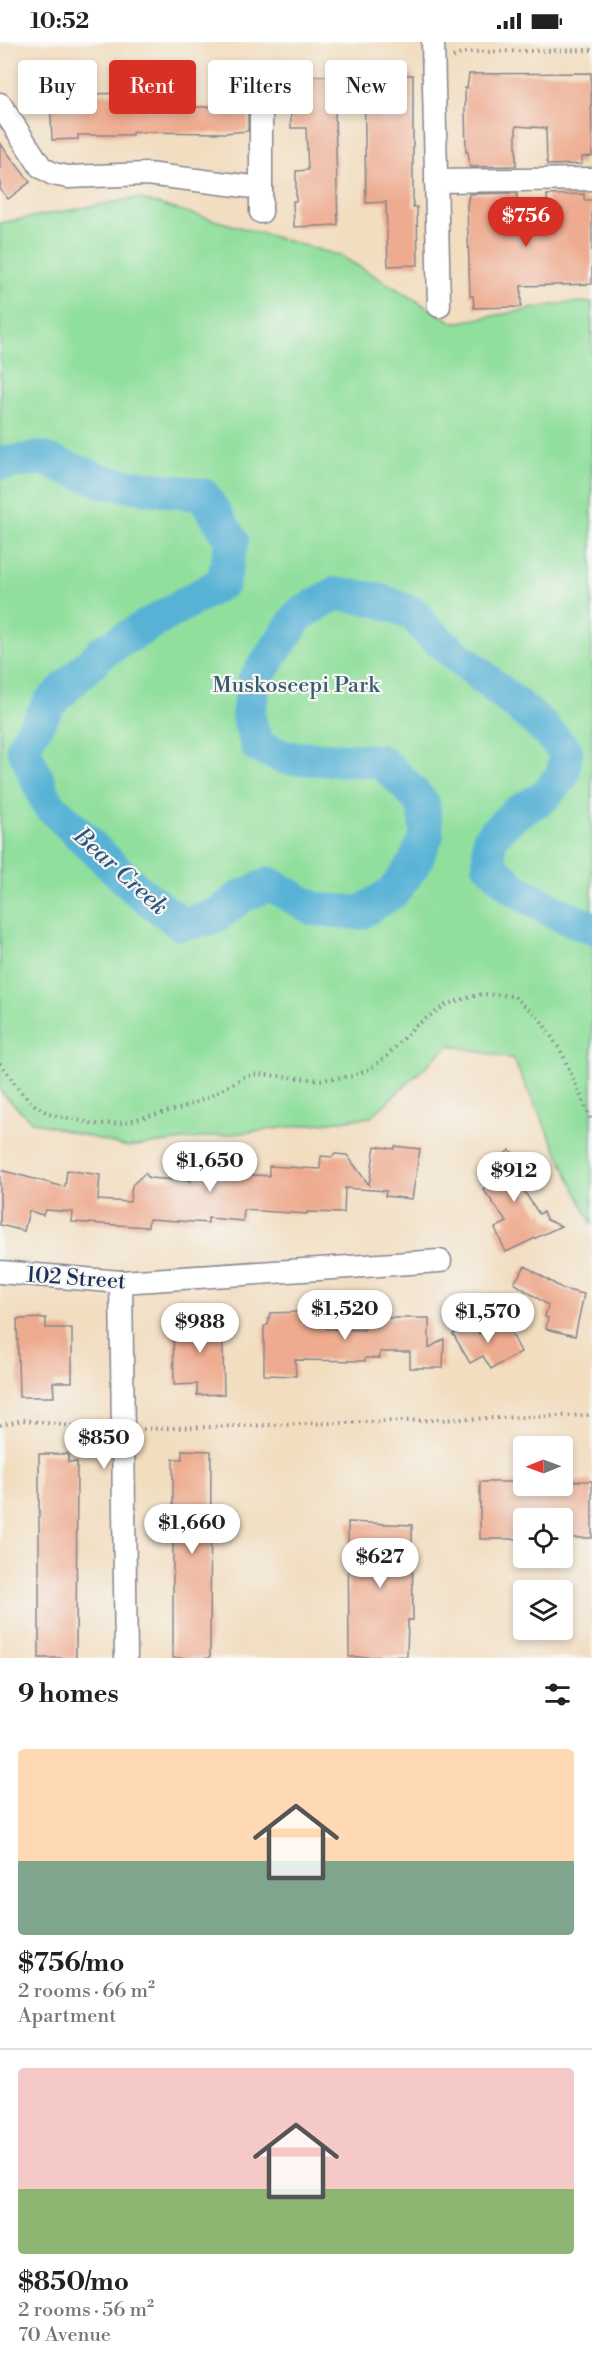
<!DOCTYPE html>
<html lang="en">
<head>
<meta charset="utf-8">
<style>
  :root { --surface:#fff; --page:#f6f6f6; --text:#222; --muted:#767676; --line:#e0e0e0; --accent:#d93025 }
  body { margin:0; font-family:"Libre Bodoni",serif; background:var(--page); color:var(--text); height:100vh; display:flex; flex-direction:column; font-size:22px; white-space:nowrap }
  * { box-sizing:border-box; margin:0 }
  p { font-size:20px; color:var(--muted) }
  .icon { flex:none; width:33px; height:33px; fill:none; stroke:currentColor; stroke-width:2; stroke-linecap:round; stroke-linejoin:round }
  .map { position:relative; height:1616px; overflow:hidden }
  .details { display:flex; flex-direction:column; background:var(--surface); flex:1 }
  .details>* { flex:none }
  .banner { position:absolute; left:18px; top:18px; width:556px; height:54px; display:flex; gap:12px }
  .needle { width:39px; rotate:269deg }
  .fabs { position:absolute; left:513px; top:1394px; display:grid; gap:12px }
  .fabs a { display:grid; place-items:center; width:60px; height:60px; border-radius:6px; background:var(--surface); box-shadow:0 3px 9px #0003; font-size:30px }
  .price { position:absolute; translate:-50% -51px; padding:0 14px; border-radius:21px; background:#fff; color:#222; font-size:20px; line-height:39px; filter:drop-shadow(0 2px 3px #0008) }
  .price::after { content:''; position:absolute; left:50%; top:36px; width:18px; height:14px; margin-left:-9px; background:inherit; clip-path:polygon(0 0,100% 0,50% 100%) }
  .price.current { background:var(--accent); color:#fff }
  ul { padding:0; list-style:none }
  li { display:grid; align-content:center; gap:12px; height:318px; padding:0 18px }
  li+li { border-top:2px solid var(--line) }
  li span { display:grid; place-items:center; height:186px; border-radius:6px; color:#555 }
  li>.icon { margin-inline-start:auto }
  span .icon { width:108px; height:108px; fill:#fffc; stroke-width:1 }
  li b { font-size:26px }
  h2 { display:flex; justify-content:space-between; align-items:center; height:72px; padding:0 18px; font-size:26px }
  .tag { padding:0 21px; border-radius:6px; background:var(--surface); box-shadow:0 3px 9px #0003; font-size:21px; line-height:54px }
  .tag.current { background:var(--accent); color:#fff }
  .status { display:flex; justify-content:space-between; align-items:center; height:42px; padding:0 30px; background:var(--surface); direction:ltr }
  .status svg { height:16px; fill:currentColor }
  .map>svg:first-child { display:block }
  .green { fill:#91df9c; stroke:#56877d; stroke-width:1.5 }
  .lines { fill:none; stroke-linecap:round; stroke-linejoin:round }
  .river { stroke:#59b2d6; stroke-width:34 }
  .building { fill:#eeab8f }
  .minor-casing { stroke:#86868e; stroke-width:25 }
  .path { stroke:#86868e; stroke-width:4; stroke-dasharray:1.5 4.5; stroke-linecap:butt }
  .minor { stroke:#fff; stroke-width:22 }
  .labels { text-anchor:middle; stroke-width:4.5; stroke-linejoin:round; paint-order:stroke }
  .park-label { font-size:22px; fill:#385b6e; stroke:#f6f6f2 }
  .street-label { font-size:22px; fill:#1b2f5e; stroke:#f6f6f2 }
  .water-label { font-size:24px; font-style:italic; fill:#2e5682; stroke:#f6f6f2 }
</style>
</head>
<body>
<div class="status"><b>10:52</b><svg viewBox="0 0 49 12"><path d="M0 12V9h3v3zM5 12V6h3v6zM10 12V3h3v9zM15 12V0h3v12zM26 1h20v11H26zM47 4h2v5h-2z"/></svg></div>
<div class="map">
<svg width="592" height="1616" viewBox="0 0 592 1616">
  <rect width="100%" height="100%" fill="#f6f6f2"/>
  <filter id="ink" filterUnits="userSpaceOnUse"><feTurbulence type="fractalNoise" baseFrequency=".0167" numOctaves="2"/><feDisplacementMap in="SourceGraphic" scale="12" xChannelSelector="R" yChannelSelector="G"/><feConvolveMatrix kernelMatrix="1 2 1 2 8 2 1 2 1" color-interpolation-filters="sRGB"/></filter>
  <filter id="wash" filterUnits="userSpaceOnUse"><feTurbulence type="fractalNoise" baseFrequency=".008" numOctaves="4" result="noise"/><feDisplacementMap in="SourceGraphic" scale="24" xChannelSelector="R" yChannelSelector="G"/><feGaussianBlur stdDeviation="1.35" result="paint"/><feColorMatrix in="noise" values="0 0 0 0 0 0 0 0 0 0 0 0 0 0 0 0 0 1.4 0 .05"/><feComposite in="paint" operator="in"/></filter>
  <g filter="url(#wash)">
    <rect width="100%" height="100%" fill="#f2ddbf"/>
    <polygon class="green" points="137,156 341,214 454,281 564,261 592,260 592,1183 513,1017 449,1003 371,1075 127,1105 31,1079 0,1049 0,181"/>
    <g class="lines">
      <polyline class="river" points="0,422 41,416 109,441 203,453 232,498 223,540 103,609 49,662 23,705 48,762 137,848 181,882 214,875 241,855 270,842 314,867 360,871 393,850 414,822 427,793 423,762 402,739 380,719 286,716 257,704 248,673 254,639 299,573 335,552 375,557 413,571 428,590 540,682 566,710 563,732 544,755 514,772 489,797 489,822 513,846 556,871 592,886"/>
    </g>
    <g id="blocks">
      <g class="building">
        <polygon points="591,31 592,114 582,115 582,122 547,123 546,86 516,84 516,124 470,125 468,110 466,110 465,70 465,46 467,46 469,32"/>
        <polygon points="364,32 413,33 413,165 417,165 418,223 388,224 386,160 366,161"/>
        <polygon points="290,34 334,34 338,183 294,185 293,159 296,159 296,129 308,128 306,86 291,86"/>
        <polygon points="130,51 131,65 248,65 248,89 225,91 132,90 132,93 78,93 78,97 52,98 50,53"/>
        <polygon points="0,101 30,140 8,157 0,147"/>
        <polygon points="517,151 518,189 548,189 547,153 584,152 584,158 592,158 592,242 521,244 521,265 474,266 473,254 470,254 467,163 469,152"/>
        <polygon points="375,1104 394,1107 395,1104 420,1107 412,1157 385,1154 386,1149 345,1146 344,1171 307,1170 307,1172 244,1168 243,1179 208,1176 208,1181 149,1177 148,1185 72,1180 73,1170 45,1168 43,1173 29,1169 24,1189 0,1183 0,1128 65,1145 67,1128 100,1133 98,1158 130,1160 132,1143 145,1131 149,1136 191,1139 192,1133 226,1136 226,1131 269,1134 269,1124 320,1127 321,1114 332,1115 335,1112 347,1113 369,1143"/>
        <polygon points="510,1108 530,1135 520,1143 539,1172 543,1170 547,1178 561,1184 506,1210 495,1186 507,1180 483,1147 491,1142 481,1128"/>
        <polygon points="525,1224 563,1247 584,1252 575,1294 546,1287 548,1276 545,1275 548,1263 514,1241"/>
        <polygon points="364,1266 384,1266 384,1276 429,1276 429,1306 444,1297 443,1326 410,1326 410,1310 380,1310 380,1316 365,1316 365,1319 295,1318 296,1334 264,1333 264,1284 268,1283 270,1271 327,1269 327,1287 364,1288"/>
        <polygon points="222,1272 224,1352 197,1353 197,1342 174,1343 173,1282 195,1282 195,1273"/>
        <polygon points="46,1276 46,1286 72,1286 72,1340 53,1340 54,1355 19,1355 17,1277"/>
        <polygon points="505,1278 521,1310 491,1327 483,1314 470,1321 453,1292 472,1280 479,1292"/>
        <polygon points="182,1408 211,1409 210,1616 173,1616 173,1417 182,1417"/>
        <polygon points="39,1412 68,1412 68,1420 77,1420 76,1616 39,1616"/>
        <polygon points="562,1439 592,1439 592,1496 562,1496 562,1476 524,1476 524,1497 480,1497 480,1440 524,1440 524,1443 562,1443"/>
        <polygon points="348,1480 412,1483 413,1578 408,1578 407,1614 349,1615"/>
      </g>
    </g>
  </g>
  <g filter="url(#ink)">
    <use href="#blocks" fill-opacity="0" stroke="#86868e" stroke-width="1.5"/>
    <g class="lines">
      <g class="minor-casing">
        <g id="minor">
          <polyline points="433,0 439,264"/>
          <polyline points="261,52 261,170"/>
          <polyline points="0,62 41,125 53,132 68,135 147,132 261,146"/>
          <polyline points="436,139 592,137"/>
          <polyline points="0,1230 121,1240 440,1219"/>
          <polyline points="121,1240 126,1616"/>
        </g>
      </g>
      <g class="path">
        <polyline points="453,15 467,10 592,8"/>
        <polyline points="0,1021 21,1050 35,1063 49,1072 95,1082 120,1081 182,1066 211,1054 244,1035 258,1032 320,1038 353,1034 370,1027 387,1014 414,985 447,962 481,952 514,954 540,977 562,1011 592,1080"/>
        <polyline points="0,1383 23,1378 103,1388"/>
        <polyline points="143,1387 592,1373"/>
      </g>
      <use href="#minor" class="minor"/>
    </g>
  </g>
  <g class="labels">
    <g class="park-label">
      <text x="296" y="650">Muskoseepi Park</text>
    </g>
    <g class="street-label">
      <text transform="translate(76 1235) rotate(4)" y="8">102 Street</text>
    </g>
    <g class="water-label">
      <text transform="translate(121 829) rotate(42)" y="8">Bear Creek</text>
    </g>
  </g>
</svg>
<div class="fabs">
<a><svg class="needle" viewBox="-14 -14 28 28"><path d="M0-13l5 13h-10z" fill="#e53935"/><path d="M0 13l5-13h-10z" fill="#767676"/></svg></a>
<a><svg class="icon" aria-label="locate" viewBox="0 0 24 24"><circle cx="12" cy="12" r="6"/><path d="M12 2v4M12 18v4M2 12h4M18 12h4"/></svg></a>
<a><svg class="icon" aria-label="layers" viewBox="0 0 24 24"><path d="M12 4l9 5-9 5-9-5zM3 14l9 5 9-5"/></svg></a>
</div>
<b class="price current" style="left:526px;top:206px">$756</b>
<b class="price" style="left:210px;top:1151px">$1,650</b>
<b class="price" style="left:514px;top:1161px">$912</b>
<b class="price" style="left:345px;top:1299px">$1,520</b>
<b class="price" style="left:488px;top:1302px">$1,570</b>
<b class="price" style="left:200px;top:1312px">$988</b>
<b class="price" style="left:104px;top:1428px">$850</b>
<b class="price" style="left:192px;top:1513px">$1,660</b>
<b class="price" style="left:380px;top:1547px">$627</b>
<div class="banner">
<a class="tag">Buy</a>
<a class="tag current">Rent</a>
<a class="tag">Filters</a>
<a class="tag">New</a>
</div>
</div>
<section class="details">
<h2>9 homes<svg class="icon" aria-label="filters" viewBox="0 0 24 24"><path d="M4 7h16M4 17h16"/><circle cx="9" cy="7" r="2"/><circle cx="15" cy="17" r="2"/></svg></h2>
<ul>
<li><span style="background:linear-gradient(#ffd9b3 60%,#7fa58c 0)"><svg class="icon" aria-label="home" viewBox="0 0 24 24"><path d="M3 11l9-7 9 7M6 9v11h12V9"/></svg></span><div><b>$756/mo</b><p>2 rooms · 66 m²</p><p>Apartment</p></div></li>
<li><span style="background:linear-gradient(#f6c9c9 65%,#8fb573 0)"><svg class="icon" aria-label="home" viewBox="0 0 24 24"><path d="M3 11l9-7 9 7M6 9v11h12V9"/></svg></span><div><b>$850/mo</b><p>2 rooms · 56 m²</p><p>70 Avenue</p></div></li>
</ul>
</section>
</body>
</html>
